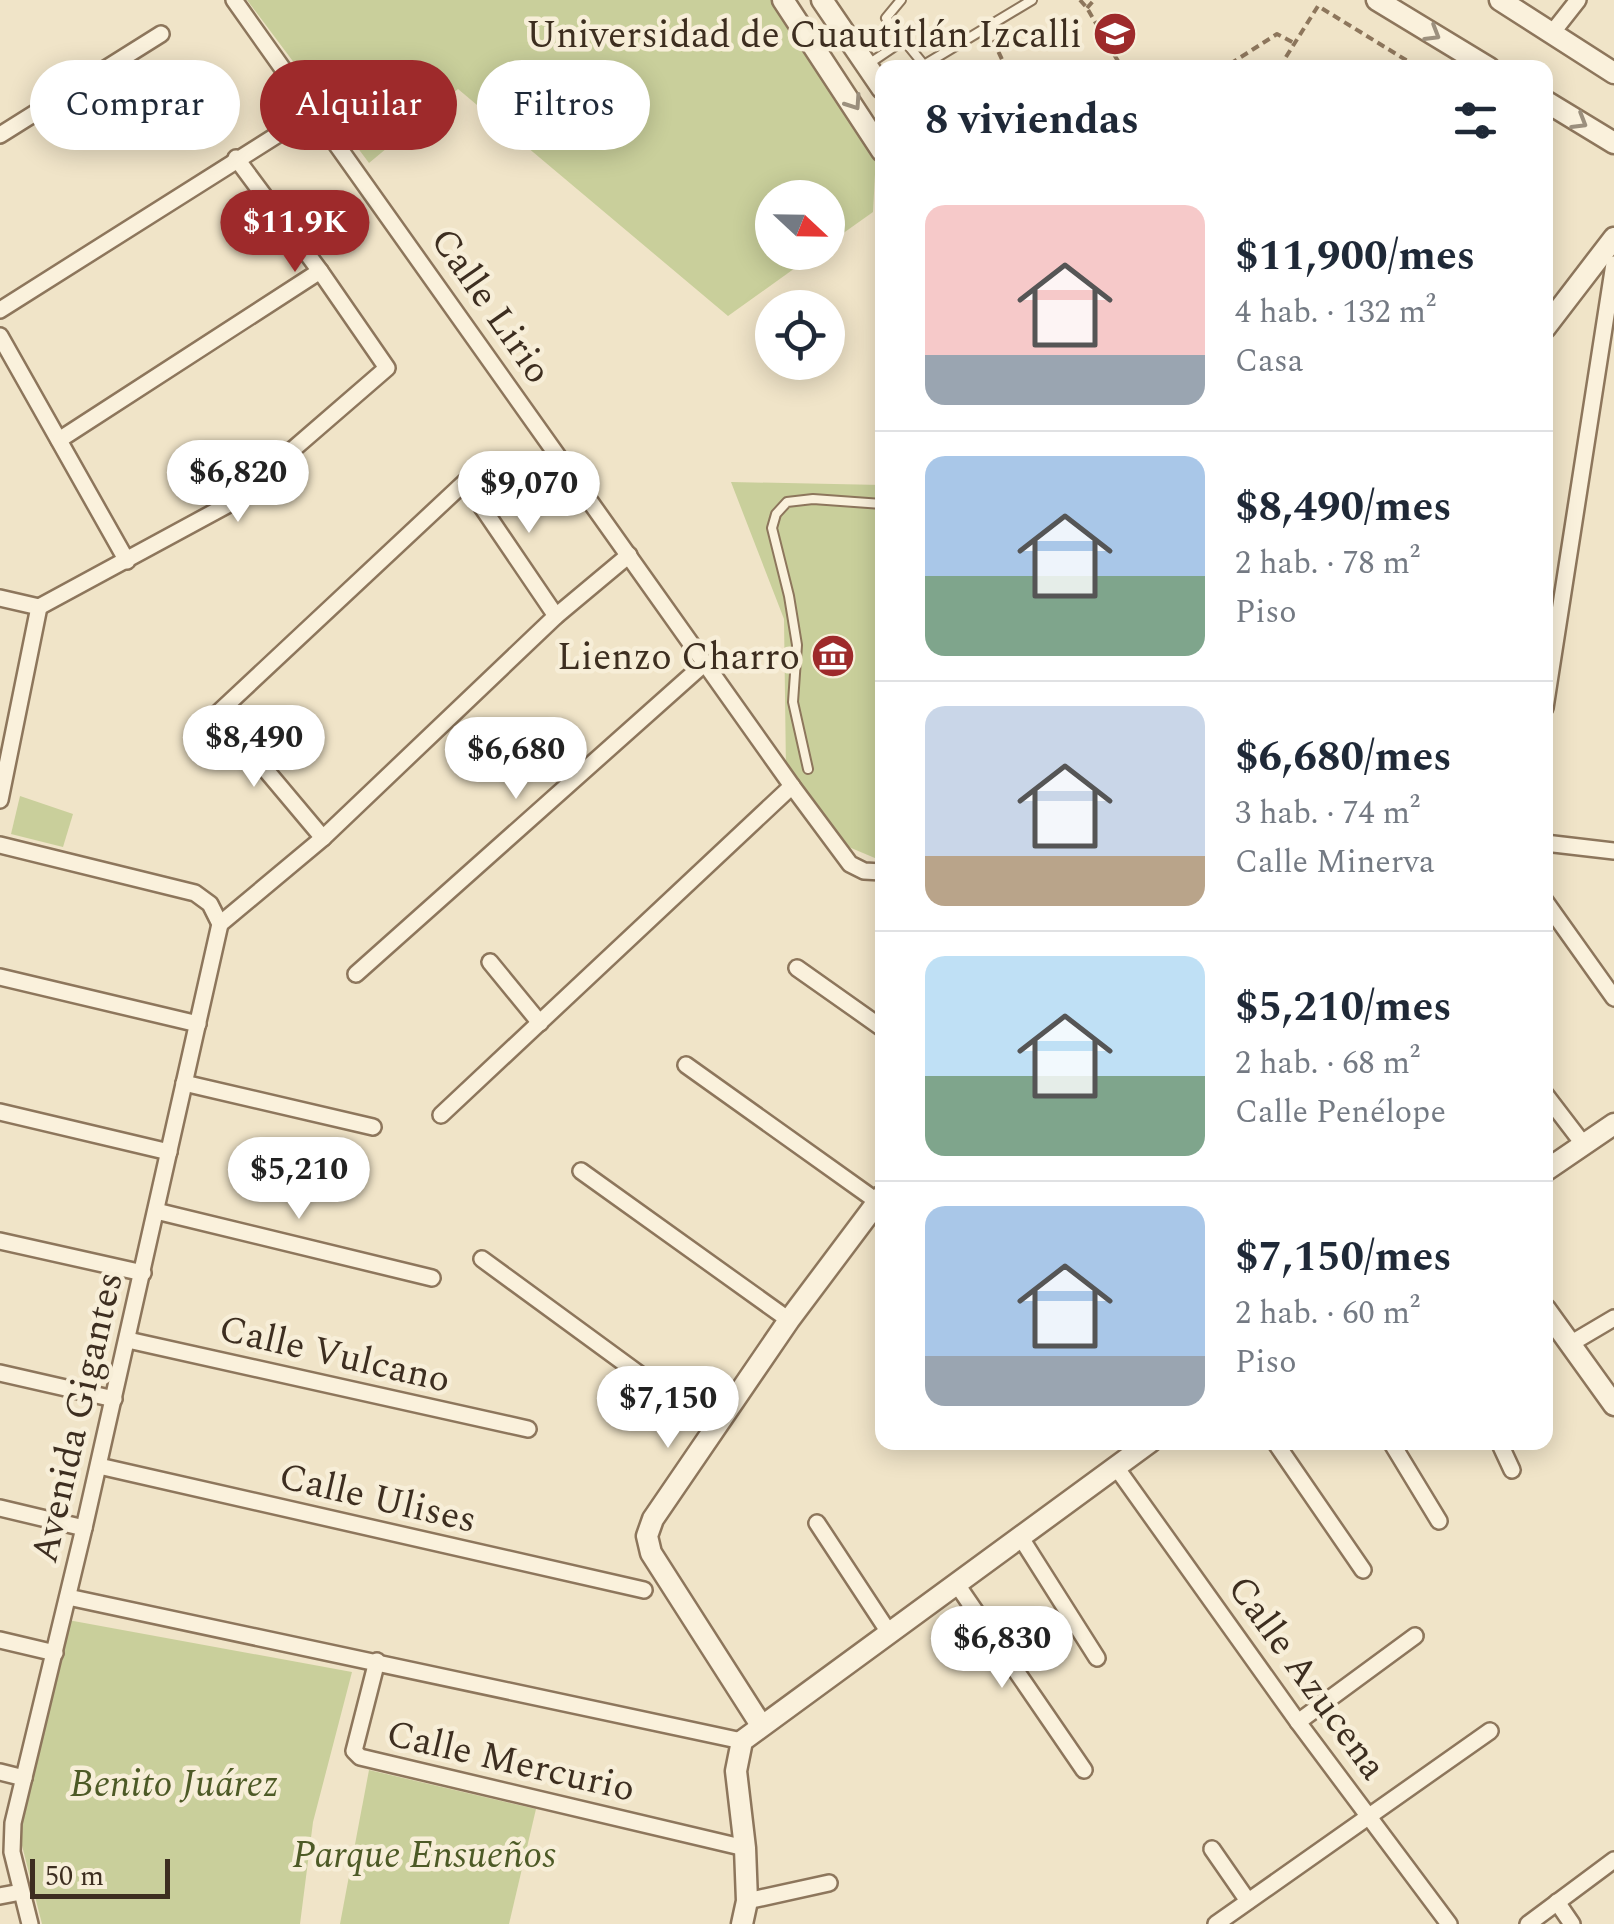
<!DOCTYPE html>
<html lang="es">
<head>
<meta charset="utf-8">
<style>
  :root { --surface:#fff; --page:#f6f6f7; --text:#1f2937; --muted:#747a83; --line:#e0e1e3; --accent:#9e2a2b }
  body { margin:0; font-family:Spectral,serif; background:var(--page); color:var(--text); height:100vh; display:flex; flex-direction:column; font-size:38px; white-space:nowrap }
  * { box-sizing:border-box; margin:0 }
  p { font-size:32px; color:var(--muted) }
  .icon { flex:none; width:55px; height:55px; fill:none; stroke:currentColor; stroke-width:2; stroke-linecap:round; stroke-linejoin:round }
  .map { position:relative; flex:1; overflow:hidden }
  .side { position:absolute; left:875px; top:60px; width:678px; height:1390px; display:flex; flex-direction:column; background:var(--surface); border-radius:20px; box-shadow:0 5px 25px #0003 }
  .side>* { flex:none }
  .hud { position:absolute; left:30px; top:60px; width:695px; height:90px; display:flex; gap:20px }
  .needle { width:65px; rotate:112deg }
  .fabs { position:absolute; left:755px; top:180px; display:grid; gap:20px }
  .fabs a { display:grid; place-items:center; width:90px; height:90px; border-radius:50%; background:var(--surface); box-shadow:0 5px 25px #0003; font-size:50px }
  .scale { position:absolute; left:30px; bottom:25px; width:140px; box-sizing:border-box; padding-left:10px; border:5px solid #3d2e20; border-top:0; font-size:28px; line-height:35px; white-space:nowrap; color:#3d2e20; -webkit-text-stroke:8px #f7eed8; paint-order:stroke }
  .price { position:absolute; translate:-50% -85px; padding:0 22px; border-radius:35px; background:#fff; color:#222; font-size:32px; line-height:65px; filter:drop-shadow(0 2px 5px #0008) }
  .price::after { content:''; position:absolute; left:50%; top:60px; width:30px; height:22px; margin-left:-15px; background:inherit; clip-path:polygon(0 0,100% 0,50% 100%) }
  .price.selected { background:var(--accent); color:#fff }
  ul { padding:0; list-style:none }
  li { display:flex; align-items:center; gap:30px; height:250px; padding:0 50px }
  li+li { border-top:2px solid var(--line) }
  li span { display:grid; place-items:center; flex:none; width:280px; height:200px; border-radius:20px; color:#555 }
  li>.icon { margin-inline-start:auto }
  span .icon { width:120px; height:120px; fill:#fffc; stroke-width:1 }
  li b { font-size:42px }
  h2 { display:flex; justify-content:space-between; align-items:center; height:120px; padding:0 50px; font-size:42px }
  .pill { padding:0 35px; border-radius:45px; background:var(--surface); box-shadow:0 5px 25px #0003; font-size:35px; line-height:90px }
  .pill.selected { background:var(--accent); color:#fff }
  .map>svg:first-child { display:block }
  .green { fill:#c9cf9b }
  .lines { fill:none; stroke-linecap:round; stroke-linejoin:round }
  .service-casing { stroke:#8d765c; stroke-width:12 }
  .minor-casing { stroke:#8d765c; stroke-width:20 }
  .tertiary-casing { stroke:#8d765c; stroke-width:25 }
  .path { stroke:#8d765c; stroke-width:4; stroke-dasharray:8 5; stroke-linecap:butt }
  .service { stroke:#faf1dc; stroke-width:8 }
  .minor { stroke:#faf1dc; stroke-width:15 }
  .tertiary { stroke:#faf1dc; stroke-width:20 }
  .oneway { stroke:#9c907e }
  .labels { text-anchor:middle; stroke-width:9; stroke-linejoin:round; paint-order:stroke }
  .poi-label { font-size:38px; fill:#3d2e20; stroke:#f7eed8; text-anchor:end }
  .street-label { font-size:38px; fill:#3d2e20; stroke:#f7eed8 }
  .park-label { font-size:38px; font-style:italic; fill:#4d5a26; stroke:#f7eed8 }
</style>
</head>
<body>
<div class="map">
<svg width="1614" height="1924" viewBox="0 0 1614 1924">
  <rect width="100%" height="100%" fill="#f0e4c8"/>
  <g class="green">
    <polygon points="247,0 772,0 876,155 873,212 828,244 828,198 772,198 772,252 816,253 728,316 458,89 369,163"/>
    <polygon points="731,482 882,485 882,861 844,845 786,771 784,619"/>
    <polygon points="20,796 73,814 63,847 11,834"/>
    <polygon points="68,1620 352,1672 313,1822 300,1924 42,1924 17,1826"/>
    <polygon points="369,1770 536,1809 509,1924 340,1924"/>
  </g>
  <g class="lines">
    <g class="service-casing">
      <g id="service">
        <polyline points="901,0 886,18 924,65 1032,0"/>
        <polyline points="870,63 904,40"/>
        <polyline points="808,769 793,702 797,645 789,596 772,528 776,514 787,502 813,499 882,504"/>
      </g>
    </g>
    <g class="minor-casing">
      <g id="minor">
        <polyline points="234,0 792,786 850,864 864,871 882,872"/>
        <polyline points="1552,33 1578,0"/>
        <polyline points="0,135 161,34"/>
        <polyline points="0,310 315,111"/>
        <polyline points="0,336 127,561"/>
        <polyline points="59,440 320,271"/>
        <polyline points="0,598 39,607"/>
        <polyline points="39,607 231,503 387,368 320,271 236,158"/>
        <polyline points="1545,708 1614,264"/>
        <polyline points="0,800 39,607"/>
        <polyline points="323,838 218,713 465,482 556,616"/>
        <polyline points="1545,843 1614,851"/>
        <polyline points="0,845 195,893 210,904 220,924"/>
        <polyline points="1545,901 1614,998"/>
        <polyline points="220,924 323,838 556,616 629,555"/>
        <polyline points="490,962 540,1023"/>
        <polyline points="797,968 882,1028"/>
        <polyline points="356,974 705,663"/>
        <polyline points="0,977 198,1024"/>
        <polyline points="686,1065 878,1202"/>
        <polyline points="184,1083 373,1127"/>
        <polyline points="1545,1094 1584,1145"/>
        <polyline points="0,1112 169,1152"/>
        <polyline points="441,1115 792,786"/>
        <polyline points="581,1171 789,1320"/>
        <polyline points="156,1211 432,1278"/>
        <polyline points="0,1241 143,1273"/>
        <polyline points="482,1259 713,1428"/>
        <polyline points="128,1340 528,1429"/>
        <polyline points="1570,1344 1614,1318"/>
        <polyline points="0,1373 114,1399"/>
        <polyline points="1275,1442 1363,1570"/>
        <polyline points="1391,1442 1439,1521"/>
        <polyline points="1499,1442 1512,1470"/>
        <polyline points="99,1466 644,1590"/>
        <polyline points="1116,1467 1298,1722 1449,1924"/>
        <polyline points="0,1508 84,1528"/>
        <polyline points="817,1523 890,1634"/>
        <polyline points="1021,1538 1097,1658"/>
        <polyline points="958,1586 1084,1770"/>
        <polyline points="68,1597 742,1741"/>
        <polyline points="0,1640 55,1653"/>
        <polyline points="377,1661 354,1751 360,1757 745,1848"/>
        <polyline points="1298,1722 1415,1636"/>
        <polyline points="0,1772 24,1778"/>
        <polyline points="1212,1849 1248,1901"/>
        <polyline points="0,1896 21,1892"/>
        <polyline points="747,1901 829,1883"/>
        <polyline points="1557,1902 1572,1924"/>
        <polyline points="30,1924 12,1852 13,1823 84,1528 220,924"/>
        <polyline points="1216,1924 1490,1731"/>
        <polyline points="1528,1924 1614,1860"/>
      </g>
    </g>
    <g class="tertiary-casing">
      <g id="tertiary">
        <polyline points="783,0 882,151"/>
        <polyline points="822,0 882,88"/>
        <polyline points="1377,0 1489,68"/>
        <polyline points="1500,0 1614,73"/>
        <polyline points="1545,101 1614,143"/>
        <polyline points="1545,328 1614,238"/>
        <polyline points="1545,1171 1614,1124"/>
        <polyline points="1545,1309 1614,1405"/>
        <polyline points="761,1725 651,1553 647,1536 653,1519 789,1320 882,1196"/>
        <polyline points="742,1924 747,1901 745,1848 736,1771 742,1741 1150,1442"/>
      </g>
    </g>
    <g class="path">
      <polyline points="1080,0 1087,8 1122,68"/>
      <polyline points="1087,8 1094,0"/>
      <polyline points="993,40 1006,68"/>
      <polyline points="1230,64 1277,34 1294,43"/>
      <polyline points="1221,68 1230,64 1232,68"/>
      <polyline points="1279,68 1318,6 1419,68"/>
    </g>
    <use href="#service" class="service"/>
    <use href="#minor" class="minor"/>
    <use href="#tertiary" class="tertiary"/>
  </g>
  <defs><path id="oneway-chevron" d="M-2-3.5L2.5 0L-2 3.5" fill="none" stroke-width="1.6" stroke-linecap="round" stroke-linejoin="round" transform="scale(2.5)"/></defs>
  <g class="oneway">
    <use href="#oneway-chevron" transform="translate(1433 34) rotate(31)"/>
    <use href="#oneway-chevron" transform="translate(854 103) rotate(56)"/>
    <use href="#oneway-chevron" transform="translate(1580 122) rotate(31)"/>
  </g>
  <defs>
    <g id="university-disc" transform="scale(2.25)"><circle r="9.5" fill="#9e2a2b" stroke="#f7eed8"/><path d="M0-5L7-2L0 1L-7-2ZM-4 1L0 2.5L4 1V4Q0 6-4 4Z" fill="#fff"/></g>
    <g id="museum-disc" transform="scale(2.25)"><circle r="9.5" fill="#9e2a2b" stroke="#f7eed8"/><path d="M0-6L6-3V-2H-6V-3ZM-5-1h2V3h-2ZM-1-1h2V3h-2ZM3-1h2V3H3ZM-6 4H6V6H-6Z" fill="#fff"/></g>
  </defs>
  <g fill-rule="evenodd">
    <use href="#university-disc" x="1115" y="34"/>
    <use href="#museum-disc" x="833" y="656"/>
  </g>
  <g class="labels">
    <g class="poi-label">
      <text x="1082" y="47">Universidad de Cuautitlán Izcalli</text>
      <text x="800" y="669">Lienzo Charro</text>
    </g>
    <g class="street-label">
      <text transform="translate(492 305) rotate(55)" y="13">Calle Lirio</text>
      <text transform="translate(335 1353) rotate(13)" y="13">Calle Vulcano</text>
      <text transform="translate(76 1417) rotate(-77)" y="13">Avenida Gigantes</text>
      <text transform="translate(378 1497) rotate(13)" y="13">Calle Ulises</text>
      <text transform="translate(1308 1677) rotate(54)" y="13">Calle Azucena</text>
      <text transform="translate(511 1760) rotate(13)" y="13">Calle Mercurio</text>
    </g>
    <g class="park-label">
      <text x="174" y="1796">Benito Juárez</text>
      <text x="424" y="1867">Parque Ensueños</text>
    </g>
  </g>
</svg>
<div class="fabs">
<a><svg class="needle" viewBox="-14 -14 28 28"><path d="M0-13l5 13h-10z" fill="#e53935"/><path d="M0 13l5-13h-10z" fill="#747a83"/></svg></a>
<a><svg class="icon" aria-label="locate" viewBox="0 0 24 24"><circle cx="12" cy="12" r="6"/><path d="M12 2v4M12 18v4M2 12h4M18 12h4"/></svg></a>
</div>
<div class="scale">50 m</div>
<b class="price selected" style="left:295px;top:275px">$11.9K</b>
<b class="price" style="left:238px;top:525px">$6,820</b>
<b class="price" style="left:529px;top:536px">$9,070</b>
<b class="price" style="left:254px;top:790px">$8,490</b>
<b class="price" style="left:516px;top:802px">$6,680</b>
<b class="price" style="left:299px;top:1222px">$5,210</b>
<b class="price" style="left:668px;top:1451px">$7,150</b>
<b class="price" style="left:1002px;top:1691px">$6,830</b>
<div class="hud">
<a class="pill">Comprar</a>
<a class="pill selected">Alquilar</a>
<a class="pill">Filtros</a>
</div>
<section class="side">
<h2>8 viviendas<svg class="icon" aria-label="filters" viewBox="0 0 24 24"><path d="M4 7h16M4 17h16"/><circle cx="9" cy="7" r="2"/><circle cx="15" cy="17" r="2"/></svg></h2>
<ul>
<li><span style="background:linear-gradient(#f6c9c9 75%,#9aa5b1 0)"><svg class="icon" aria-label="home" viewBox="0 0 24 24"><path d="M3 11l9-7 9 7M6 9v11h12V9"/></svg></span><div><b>$11,900/mes</b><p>4 hab. · 132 m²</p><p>Casa</p></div></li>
<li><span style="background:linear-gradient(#a9c7e8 60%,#7fa58c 0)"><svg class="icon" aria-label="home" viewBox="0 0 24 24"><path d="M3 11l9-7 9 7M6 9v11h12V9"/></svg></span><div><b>$8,490/mes</b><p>2 hab. · 78 m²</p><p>Piso</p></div></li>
<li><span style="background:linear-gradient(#c9d6e8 75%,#b9a48a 0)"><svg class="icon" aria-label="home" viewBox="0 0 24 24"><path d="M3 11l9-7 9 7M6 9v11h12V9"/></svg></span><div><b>$6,680/mes</b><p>3 hab. · 74 m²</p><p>Calle Minerva</p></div></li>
<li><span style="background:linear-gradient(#bfe0f5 60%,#7fa58c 0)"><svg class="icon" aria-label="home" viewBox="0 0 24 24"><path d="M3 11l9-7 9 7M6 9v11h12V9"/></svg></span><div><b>$5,210/mes</b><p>2 hab. · 68 m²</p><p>Calle Penélope</p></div></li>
<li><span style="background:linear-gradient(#a9c7e8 75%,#9aa5b1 0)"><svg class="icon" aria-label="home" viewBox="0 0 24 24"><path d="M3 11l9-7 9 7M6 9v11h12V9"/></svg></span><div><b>$7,150/mes</b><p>2 hab. · 60 m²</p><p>Piso</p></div></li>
</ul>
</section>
</div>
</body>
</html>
